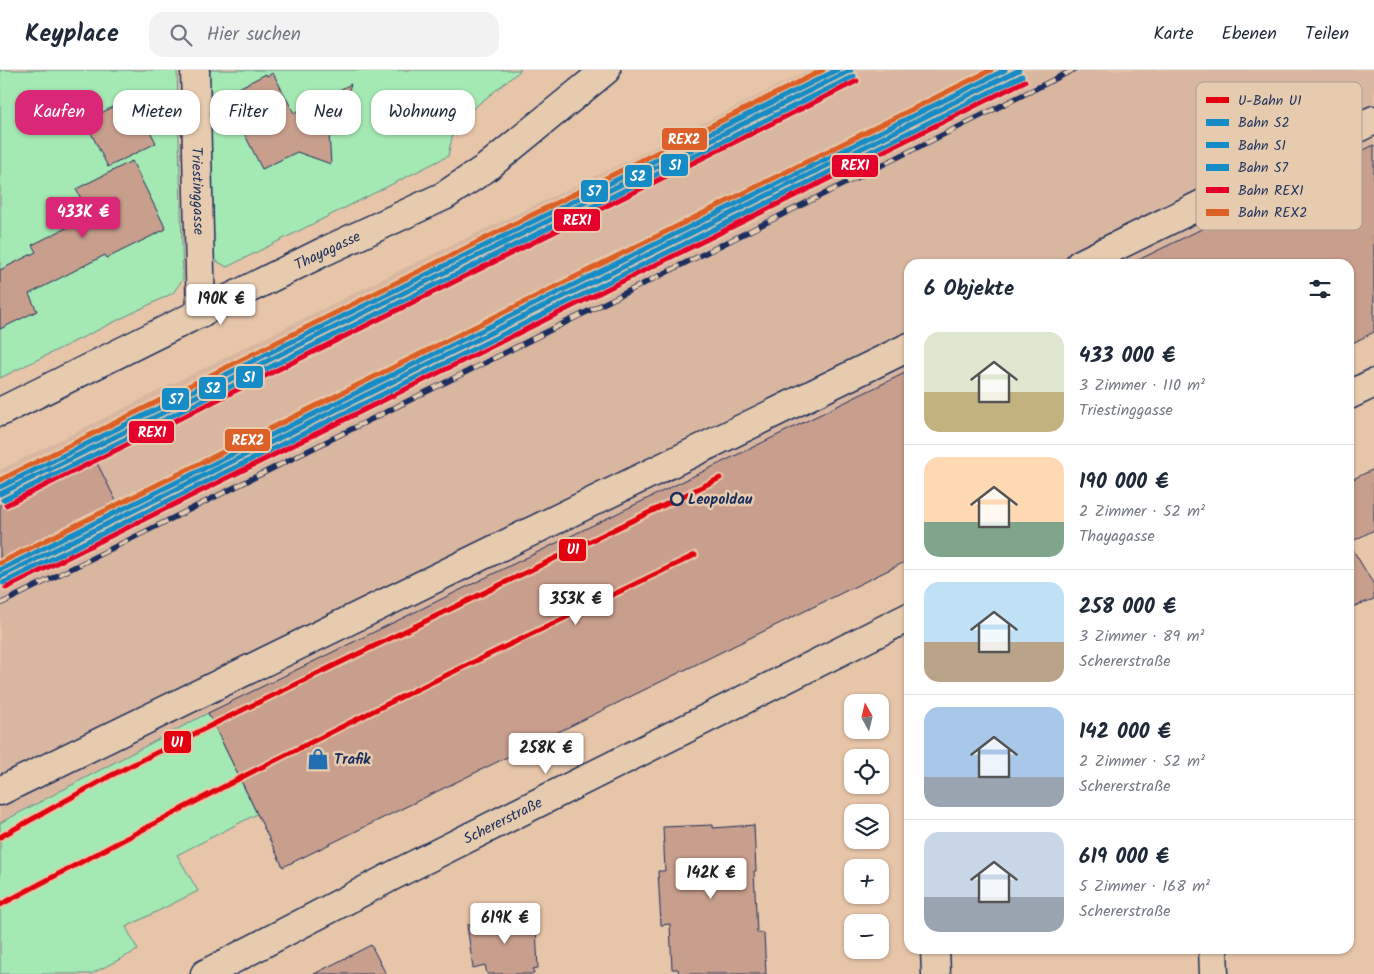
<!DOCTYPE html>
<html lang="de">
<head>
<meta charset="utf-8">
<style>
  :root { --surface:#fff; --page:#f2f2f3; --text:#1f2937; --muted:#747a83; --line:#e0e1e3; --accent:#db2777 }
  body { margin:0; font-family:Kalam,sans-serif; background:var(--page); color:var(--text); height:100vh; display:flex; flex-direction:column; font-size:19px; white-space:nowrap }
  * { box-sizing:border-box; margin:0 }
  p { font-size:16px; color:var(--muted) }
  .icon { flex:none; width:28px; height:28px; fill:none; stroke:currentColor; stroke-width:2; stroke-linecap:round; stroke-linejoin:round }
  .map { position:relative; flex:1; overflow:hidden }
  .panel { position:absolute; left:904px; top:189px; width:450px; height:695px; display:flex; flex-direction:column; background:var(--surface); border-radius:15px; box-shadow:0 1px 4px #0004 }
  .panel>* { flex:none }
  .top-card { position:absolute; left:15px; top:20px; width:475px; height:45px; display:flex; gap:10px }
  .needle { width:32px; rotate:352deg }
  .buttons { position:absolute; left:844px; top:624px; display:grid; gap:10px }
  .buttons a { display:grid; place-items:center; width:45px; height:45px; border-radius:10px; background:var(--surface); box-shadow:0 1px 4px #0004; font-size:25px }
  .price { position:absolute; translate:-50% -42px; padding:0 11px; border-radius:5px; background:#fff; color:#222; font-size:16px; line-height:32px; filter:drop-shadow(0 1px 2px #0008) }
  .price::after { content:''; position:absolute; left:50%; top:30px; width:15px; height:11px; margin-left:-8px; background:inherit; clip-path:polygon(0 0,100% 0,50% 100%) }
  .price.current { background:var(--accent); color:#fff }
  ul { padding:0; list-style:none }
  li { display:flex; align-items:center; gap:15px; height:125px; padding:0 20px }
  li+li { border-top:1px solid var(--line) }
  li span { display:grid; place-items:center; flex:none; width:140px; height:100px; border-radius:15px; color:#555 }
  li>.icon { margin-inline-start:auto }
  span .icon { width:60px; height:60px; fill:#fffc; stroke-width:1 }
  li b { font-size:21px }
  h2 { display:flex; justify-content:space-between; align-items:center; height:60px; padding:0 20px; font-size:21px }
  .tag { padding:0 18px; border-radius:15px; background:var(--surface); box-shadow:0 1px 4px #0004; font-size:18px; line-height:45px }
  .tag.current { background:var(--accent); color:#fff }
  header { display:flex; align-items:center; gap:30px; box-sizing:border-box; height:70px; padding:0 25px; background:var(--surface); border-bottom:1px solid var(--line) }
  header strong { font-size:24px }
  nav { display:flex; gap:28px; margin-inline-start:auto; font-size:18px }
  .search { width:350px; height:45px; background:var(--page); display:flex; align-items:center; gap:12px; box-sizing:border-box; padding:0 18px; border-radius:15px; color:var(--muted); font-size:19px }
  .map>svg:first-child { display:block }
  .built { fill:#d9b6a0 }
  .green { fill:#a4e8b3; stroke:#608c88 }
  .building { fill:#c89e8d; stroke:#1b2f5e }
  .lines { fill:none; stroke-linecap:round; stroke-linejoin:round }
  .minor-casing { stroke:#1b2f5e; stroke-width:31 }
  .minor { stroke:#e7cbae; stroke-width:28 }
  .rail-casing { stroke:#1b2f5e; stroke-width:5.5 }
  .rail { stroke:#e7cbae; stroke-width:4; stroke-dasharray:11; stroke-linecap:butt }
  .rail-1-casing { stroke:#e7cbae; stroke-width:9 }
  .rail-2-casing { stroke:#e7cbae; stroke-width:9 }
  .rail-3-casing { stroke:#e7cbae; stroke-width:9 }
  .rail-4-casing { stroke:#e7cbae; stroke-width:9 }
  .rail-5-casing { stroke:#e7cbae; stroke-width:9 }
  .rail-1 { stroke:#168cc7; stroke-width:5 }
  .rail-2 { stroke:#168cc7; stroke-width:5 }
  .rail-3 { stroke:#168cc7; stroke-width:5 }
  .rail-4 { stroke:#e4002b; stroke-width:5 }
  .rail-5 { stroke:#dc6028; stroke-width:5 }
  .metro-1-casing { stroke:#e7cbae; stroke-width:9 }
  .metro-1 { stroke:#e3000f; stroke-width:5 }
  .stop-dot { fill:#e7cbae; stroke:#1b2f5e; stroke-width:2.5 }
  .labels { text-anchor:middle; stroke-width:5; stroke-linejoin:round; paint-order:stroke }
  .street-label { font-size:15px; fill:#1b2f5e; stroke:#e7cbae }
  .stop-label { font-size:15px; font-weight:bold; fill:#1b2f5e; stroke:#e7cbae; text-anchor:start }
  .poi-label { font-size:15px; font-weight:bold; fill:#1b2f5e; stroke:#e7cbae; text-anchor:start }
  .key { fill:#e7cbae; stroke:#aa9c96; stroke-width:1 }
  .key-label { font-size:14px; fill:#1b2f5e }
  .line-badge { stroke:#e7cbae; stroke-width:2 }
  .badge-label { font-size:14px; text-anchor:middle; font-weight:bold; fill:#fff }
</style>
</head>
<body>
<header>
<strong>Keyplace</strong>
<div class="search"><svg class="icon" aria-label="search" viewBox="0 0 24 24"><circle cx="10" cy="10" r="6"/><path d="M15 15l6 6"/></svg>Hier suchen</div>
<nav><a>Karte</a><a>Ebenen</a><a>Teilen</a></nav>
</header>
<div class="map">
<svg width="1374" height="904" viewBox="0 0 1374 904">
  <rect width="100%" height="100%" fill="#e6c5a9"/>
  <filter id="ink" filterUnits="userSpaceOnUse"><feTurbulence type="fractalNoise" baseFrequency=".02" numOctaves="2"/><feDisplacementMap in="SourceGraphic" scale="10" xChannelSelector="R" yChannelSelector="G"/><feConvolveMatrix kernelMatrix="1 2 1 2 8 2 1 2 1" color-interpolation-filters="sRGB"/></filter>
  <g filter="url(#ink)">
    <polygon class="built" points="809,0 1374,0 1374,262 1349,275 1349,194 909,194 909,490 283,797 257,744 177,785 198,821 126,858 0,904 0,400 403,199 635,87"/>
    <g class="green">
      <polygon points="0,0 177,0 183,209 173,223 0,308"/>
      <polygon points="209,0 521,0 455,53 448,86 227,197 213,189"/>
      <polygon points="208,643 257,744 177,785 198,821 126,857 138,880 91,904 0,904 0,753"/>
    </g>
    <g class="building">
      <polygon points="273,3 294,43 351,14 340,45 346,57 329,64 331,94 297,82 262,99 225,25 266,4 267,6"/>
      <polygon points="133,27 156,73 108,97 85,51"/>
      <polygon points="1374,75 1374,262 1349,275 1349,194 1130,194"/>
      <polygon points="132,91 166,159 107,188 105,185 29,224 37,241 0,259 0,200 36,182 32,175 90,146 76,119"/>
      <polygon points="909,301 909,490 283,797 208,643"/>
      <polygon points="94,387 120,439 0,499 0,434"/>
      <polygon points="1374,399 1374,460 1349,473 1374,515 1374,529 1349,538 1349,411"/>
      <polygon points="713,755 713,758 754,755 756,801 754,801 757,863 764,863 766,904 679,904 678,899 672,899 670,854 661,855 658,801 665,801 663,757"/>
      <polygon points="528,843 529,859 536,858 538,898 533,899 534,904 487,904 485,895 473,898 467,855 493,854 491,844"/>
      <polygon points="371,875 386,904 314,904"/>
    </g>
    <g class="lines">
      <g class="minor-casing">
        <g id="minor">
          <path id="s1" d="M195 0 201 243"/>
          <polyline points="1080,194 1374,50"/>
          <polyline points="1349,325 1374,313"/>
          <path id="s2" d="M0 342 323 182 444 126 486 98 606 0"/>
          <polyline points="0,721 909,277"/>
          <polyline points="935,879 936,904"/>
          <polyline points="1213,879 1214,904"/>
          <path id="s3" d="M205 904 400 802 909 547"/>
        </g>
      </g>
      <use href="#minor" class="minor"/>
      <g class="rail-casing">
        <polyline id="rail" points="0,534 1073,0"/>
      </g>
      <use href="#rail" class="rail"/>
      <g class="rail-1-casing">
        <g id="rail-1">
          <polyline points="0,424 851,0"/>
          <polyline points="0,507 1019,0"/>
        </g>
      </g>
      <g class="rail-2-casing">
        <g id="rail-2">
          <polyline points="3,430 854,6"/>
          <polyline points="3,513 1022,6"/>
        </g>
      </g>
      <g class="rail-3-casing">
        <g id="rail-3">
          <polyline points="0,417 837,0"/>
          <polyline points="0,500 1005,0"/>
        </g>
      </g>
      <g class="rail-4-casing">
        <g id="rail-4">
          <polyline points="6,435 857,11"/>
          <polyline points="6,518 1025,11"/>
        </g>
      </g>
      <g class="rail-5-casing">
        <g id="rail-5">
          <polyline points="0,410 823,0"/>
          <polyline points="0,493 991,0"/>
        </g>
      </g>
      <use href="#rail-1" class="rail-1"/>
      <use href="#rail-2" class="rail-2"/>
      <use href="#rail-3" class="rail-3"/>
      <use href="#rail-4" class="rail-4"/>
      <use href="#rail-5" class="rail-5"/>
      <g class="metro-1-casing">
        <g id="metro-1">
          <polyline points="0,767 110,706 220,651 720,408"/>
          <polyline points="0,835 246,705 401,627 695,485"/>
        </g>
      </g>
      <use href="#metro-1" class="metro-1"/>
    </g>
  </g>
  <defs>
    <g id="shop-bare" transform="scale(1.725)"><path d="M-5-2.5h2.3a2.7 3.5 0 0 1 5.4 0H5L5.5 6h-11ZM-1.5-2.5h3a1.5 2.3 0 0 0-3 0Z" fill="#1f6fb2" stroke="#e7cbae" stroke-width="2.5" paint-order="stroke"/></g>
  </defs>
  <g fill-rule="evenodd">
    <use href="#shop-bare" x="318" y="689"/>
  </g>
  <circle class="stop-dot" cx="677" cy="429" r="6"/>
  <g class="labels">
    <g class="street-label">
      <text dy="5" stroke="none"><textPath href="#s1" startOffset="121">Triestinggasse</textPath></text>
      <text dy="5" stroke="none"><textPath href="#s2" startOffset="365">Thayagasse</textPath></text>
      <text dy="5" stroke="none"><textPath href="#s3" startOffset="335">Schererstraße</textPath></text>
    </g>
    <g class="stop-label">
      <text x="688" y="434">Leopoldau</text>
    </g>
    <g class="poi-label">
      <text x="334" y="694">Trafik</text>
    </g>
  </g>
  <rect x="1196" y="12" width="166" height="148" rx="8" class="key"/>
  <rect x="1206" y="27" width="23" height="6" fill="#e3000f"/>
  <rect x="1206" y="49" width="23" height="7" fill="#168cc7"/>
  <rect x="1206" y="72" width="23" height="6" fill="#168cc7"/>
  <rect x="1206" y="94" width="23" height="7" fill="#168cc7"/>
  <rect x="1206" y="117" width="23" height="6" fill="#e4002b"/>
  <rect x="1206" y="139" width="23" height="7" fill="#dc6028"/>
  <g class="key-label">
    <text x="1238" y="35">U-Bahn U1</text>
    <text x="1238" y="57">Bahn S2</text>
    <text x="1238" y="80">Bahn S1</text>
    <text x="1238" y="102">Bahn S7</text>
    <text x="1238" y="125">Bahn REX1</text>
    <text x="1238" y="147">Bahn REX2</text>
  </g>
  <g class="line-badge">
    <rect x="661" y="57" width="47" height="24" rx="5" fill="#dc6028"/>
    <rect x="660" y="83" width="29" height="24" rx="5" fill="#168cc7"/>
    <rect x="831" y="84" width="48" height="24" rx="5" fill="#e4002b"/>
    <rect x="624" y="94" width="29" height="24" rx="5" fill="#168cc7"/>
    <rect x="580" y="109" width="29" height="24" rx="5" fill="#168cc7"/>
    <rect x="553" y="138" width="48" height="24" rx="5" fill="#e4002b"/>
    <rect x="235" y="295" width="29" height="24" rx="5" fill="#168cc7"/>
    <rect x="198" y="306" width="29" height="24" rx="5" fill="#168cc7"/>
    <rect x="161" y="317" width="29" height="24" rx="5" fill="#168cc7"/>
    <rect x="128" y="350" width="47" height="24" rx="5" fill="#e4002b"/>
    <rect x="224" y="358" width="47" height="24" rx="5" fill="#dc6028"/>
    <rect x="558" y="468" width="29" height="24" rx="5" fill="#e3000f"/>
    <rect x="163" y="660" width="29" height="24" rx="5" fill="#e3000f"/>
  </g>
  <g class="badge-label">
    <text x="684" y="74">REX2</text>
    <text x="675" y="100">S1</text>
    <text x="855" y="100">REX1</text>
    <text x="638" y="111">S2</text>
    <text x="594" y="126">S7</text>
    <text x="577" y="155">REX1</text>
    <text x="249" y="312">S1</text>
    <text x="213" y="323">S2</text>
    <text x="176" y="334">S7</text>
    <text x="152" y="367">REX1</text>
    <text x="248" y="375">REX2</text>
    <text x="573" y="484">U1</text>
    <text x="177" y="677">U1</text>
  </g>
</svg>
<div class="buttons">
<a><svg class="needle" viewBox="-14 -14 28 28"><path d="M0-13l5 13h-10z" fill="#e53935"/><path d="M0 13l5-13h-10z" fill="#747a83"/></svg></a>
<a><svg class="icon" aria-label="locate" viewBox="0 0 24 24"><circle cx="12" cy="12" r="6"/><path d="M12 2v4M12 18v4M2 12h4M18 12h4"/></svg></a>
<a><svg class="icon" aria-label="layers" viewBox="0 0 24 24"><path d="M12 4l9 5-9 5-9-5zM3 14l9 5 9-5"/></svg></a>
<a>+</a>
<a>−</a>
</div>
<b class="price current" style="left:83px;top:169px">433K €</b>
<b class="price" style="left:221px;top:256px">190K €</b>
<b class="price" style="left:576px;top:556px">353K €</b>
<b class="price" style="left:546px;top:705px">258K €</b>
<b class="price" style="left:711px;top:830px">142K €</b>
<b class="price" style="left:505px;top:875px">619K €</b>
<div class="top-card">
<a class="tag current">Kaufen</a>
<a class="tag">Mieten</a>
<a class="tag">Filter</a>
<a class="tag">Neu</a>
<a class="tag">Wohnung</a>
</div>
<section class="panel">
<h2>6 Objekte<svg class="icon" aria-label="filters" viewBox="0 0 24 24"><path d="M4 7h16M4 17h16"/><circle cx="9" cy="7" r="2"/><circle cx="15" cy="17" r="2"/></svg></h2>
<ul>
<li><span style="background:linear-gradient(#dfe7d0 60%,#c2b280 0)"><svg class="icon" aria-label="home" viewBox="0 0 24 24"><path d="M3 11l9-7 9 7M6 9v11h12V9"/></svg></span><div><b>433 000 €</b><p>3 Zimmer · 110 m²</p><p>Triestinggasse</p></div></li>
<li><span style="background:linear-gradient(#ffd9b3 65%,#7fa58c 0)"><svg class="icon" aria-label="home" viewBox="0 0 24 24"><path d="M3 11l9-7 9 7M6 9v11h12V9"/></svg></span><div><b>190 000 €</b><p>2 Zimmer · 52 m²</p><p>Thayagasse</p></div></li>
<li><span style="background:linear-gradient(#bfe0f5 60%,#b9a48a 0)"><svg class="icon" aria-label="home" viewBox="0 0 24 24"><path d="M3 11l9-7 9 7M6 9v11h12V9"/></svg></span><div><b>258 000 €</b><p>3 Zimmer · 89 m²</p><p>Schererstraße</p></div></li>
<li><span style="background:linear-gradient(#a9c7e8 70%,#9aa5b1 0)"><svg class="icon" aria-label="home" viewBox="0 0 24 24"><path d="M3 11l9-7 9 7M6 9v11h12V9"/></svg></span><div><b>142 000 €</b><p>2 Zimmer · 52 m²</p><p>Schererstraße</p></div></li>
<li><span style="background:linear-gradient(#c9d6e8 65%,#9aa5b1 0)"><svg class="icon" aria-label="home" viewBox="0 0 24 24"><path d="M3 11l9-7 9 7M6 9v11h12V9"/></svg></span><div><b>619 000 €</b><p>5 Zimmer · 168 m²</p><p>Schererstraße</p></div></li>
</ul>
</section>
</div>
</body>
</html>
